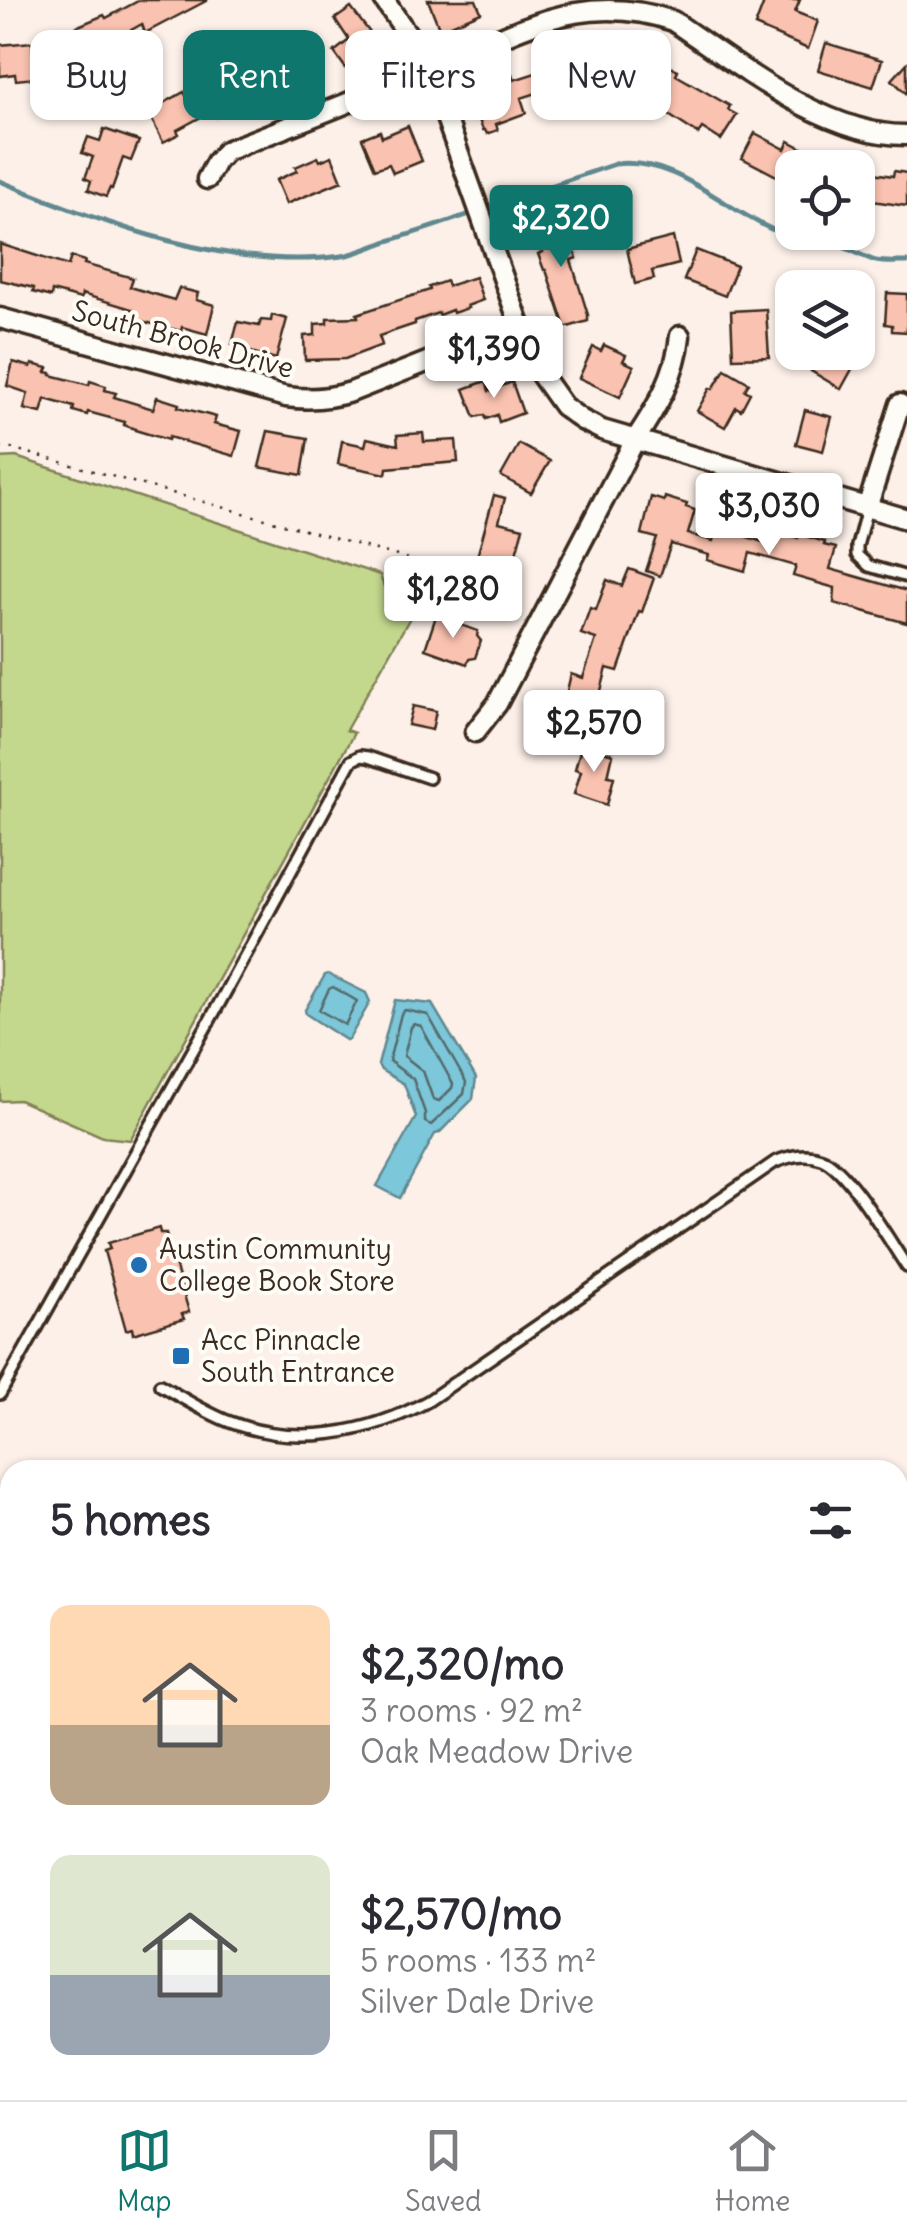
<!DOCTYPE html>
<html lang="en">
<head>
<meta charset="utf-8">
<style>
  :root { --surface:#fff; --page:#f7f7f7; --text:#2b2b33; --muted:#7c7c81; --line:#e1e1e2; --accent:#0f766e }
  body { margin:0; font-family:Delius,sans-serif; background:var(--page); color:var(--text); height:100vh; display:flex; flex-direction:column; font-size:38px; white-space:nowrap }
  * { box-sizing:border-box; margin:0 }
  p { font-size:32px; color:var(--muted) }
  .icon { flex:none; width:55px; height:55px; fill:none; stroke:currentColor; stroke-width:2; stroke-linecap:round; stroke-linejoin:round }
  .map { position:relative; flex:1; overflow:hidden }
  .details { position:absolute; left:0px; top:1460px; width:908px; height:640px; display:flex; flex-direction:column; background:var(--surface); border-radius:30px 30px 0 0; box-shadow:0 2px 8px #0004 }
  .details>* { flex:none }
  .banner { position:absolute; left:30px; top:30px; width:848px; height:90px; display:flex; gap:20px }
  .fabs { position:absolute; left:775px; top:150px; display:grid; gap:20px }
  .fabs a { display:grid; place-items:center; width:100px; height:100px; border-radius:20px; background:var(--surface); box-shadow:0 2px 8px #0004; font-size:50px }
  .price { position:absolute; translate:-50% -85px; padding:0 22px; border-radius:10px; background:#fff; color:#222; font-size:32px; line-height:65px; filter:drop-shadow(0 2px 5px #0008) }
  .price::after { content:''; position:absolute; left:50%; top:60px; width:30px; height:22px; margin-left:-15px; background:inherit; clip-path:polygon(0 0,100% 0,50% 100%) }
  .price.current { background:var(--accent); color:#fff }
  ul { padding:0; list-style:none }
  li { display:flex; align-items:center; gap:30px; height:250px; padding:0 50px }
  li span { display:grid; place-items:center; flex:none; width:280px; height:200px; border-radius:20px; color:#555 }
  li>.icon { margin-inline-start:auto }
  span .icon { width:120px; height:120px; fill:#fffc; stroke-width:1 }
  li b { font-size:42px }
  h2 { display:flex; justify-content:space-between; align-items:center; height:120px; padding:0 50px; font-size:42px }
  .pill { padding:0 35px; border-radius:20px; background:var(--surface); box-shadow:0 2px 8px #0004; font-size:35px; line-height:90px }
  .pill.current { background:var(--accent); color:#fff }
  .tabs { display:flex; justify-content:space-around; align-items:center; height:140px; border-top:2px solid var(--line); background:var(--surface); font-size:28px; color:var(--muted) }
  .tabs a { display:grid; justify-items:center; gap:5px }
  .tabs .current { color:var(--accent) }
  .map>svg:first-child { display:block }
  .green { fill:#c4d88d; stroke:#808156; stroke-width:2.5 }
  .water { fill:#7bc7da; stroke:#61888f; stroke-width:2.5 }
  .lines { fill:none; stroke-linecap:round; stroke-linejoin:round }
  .shore { stroke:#556969; stroke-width:2.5 }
  .stream { stroke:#61888f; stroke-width:5 }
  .building { fill:#fac2b0; stroke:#3b2a1e; stroke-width:2.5 }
  .service-casing { stroke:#3b2a1e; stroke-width:16 }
  .minor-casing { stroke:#3b2a1e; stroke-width:25 }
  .secondary-casing { stroke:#3b2a1e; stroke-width:32 }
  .motorway-casing { stroke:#3b2a1e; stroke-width:40 }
  .path { stroke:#3b2a1e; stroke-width:2.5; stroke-dasharray:2.5 8; stroke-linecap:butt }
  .service { stroke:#fdfcf7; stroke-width:9 }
  .minor { stroke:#fdfcf7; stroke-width:18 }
  .secondary { stroke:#fdfcf7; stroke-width:25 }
  .motorway { stroke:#fadf96; stroke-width:32 }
  .poi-dot { fill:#1f6fb2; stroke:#fdfcf7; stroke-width:4 }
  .labels { text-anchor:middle; stroke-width:8; stroke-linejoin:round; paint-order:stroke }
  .street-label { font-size:28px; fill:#3b2a1e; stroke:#fdfcf7 }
  .poi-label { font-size:28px; fill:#3b2a1e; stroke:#fdfcf7; text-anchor:start }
</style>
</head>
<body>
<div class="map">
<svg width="907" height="2100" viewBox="0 0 907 2100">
  <rect width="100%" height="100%" fill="#fcf0e9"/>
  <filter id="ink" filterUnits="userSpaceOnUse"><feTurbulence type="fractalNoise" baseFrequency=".01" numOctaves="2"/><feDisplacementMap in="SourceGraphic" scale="20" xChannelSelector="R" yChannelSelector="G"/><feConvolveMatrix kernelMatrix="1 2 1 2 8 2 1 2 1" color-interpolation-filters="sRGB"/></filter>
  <g filter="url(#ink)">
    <path class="green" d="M16 457 380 575C386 596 393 604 412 614L346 730 354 733 130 1140 103 1137 19 1100 0 1101V458Z"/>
    <g class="water">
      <polygon points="328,974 366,993 370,1002 349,1039 346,1040 306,1014 305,1010 325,975"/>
      <polygon points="395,1000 432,1004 476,1078 473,1099 439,1133 435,1134 400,1198 377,1186 416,1117 404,1084 381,1070 378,1065"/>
    </g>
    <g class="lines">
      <g class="shore">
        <polygon points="333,987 357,1001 345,1025 319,1010 329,989"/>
        <polygon points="405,1010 428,1015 466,1082 464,1094 431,1125 425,1122 425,1113 413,1079 389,1061 401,1014"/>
        <polygon points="414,1024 421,1026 453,1084 452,1088 439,1101 433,1099 423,1071 404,1056 411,1027"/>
      </g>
      <g class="stream">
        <path d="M0 181C101 223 231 272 342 256 356 254 371 247 385 242 415 233 444 223 473 213"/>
        <path d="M483 209 615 164C675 157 719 205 771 229 790 237 812 237 832 243 847 247 861 256 876 261 885 263 897 262 907 262"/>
      </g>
    </g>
    <g class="building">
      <polygon points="140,0 208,0 145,33 142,24 115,39 123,58 105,66 101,57 59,74 48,50 80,36 76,27 104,15 106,18"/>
      <polygon points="428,0 476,0 481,12 440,30"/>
      <polygon points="765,0 800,0 795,12 818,21 808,49 755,26"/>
      <polygon points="351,8 381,47 359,65 358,63 347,70 334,52 349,40 335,19"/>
      <polygon points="32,42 36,78 16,80 15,74 0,76 0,45"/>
      <polygon points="826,43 882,60 873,87 818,70"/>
      <polygon points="280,45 284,54 301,46 313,75 282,86 280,83 251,95 254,101 217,117 214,110 177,130 179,134 163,142 148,112 184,92 188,99 210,89 224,74 222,71 237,64 241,72 268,60 264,52"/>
      <polygon points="626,46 678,70 676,75 730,106 728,110 737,115 721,140 702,128 698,134 661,110 660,112 646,106 650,96 611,80"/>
      <polygon points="595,51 601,75 595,72 599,90 563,99 561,92 547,95 546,90 521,98 526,113 496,124 498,130 487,134 485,130 483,130 472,102 486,97 482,86 512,74 514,80 542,71 541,67 571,60 570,56"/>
      <polygon points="907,63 907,94 892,80"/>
      <polygon points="408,126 422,161 393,173 389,164 375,169 362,138 380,131 382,137"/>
      <polygon points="104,129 139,141 131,161 123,158 112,189 110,188 106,197 88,190 91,181 85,178 93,157 82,153 88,137 100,141"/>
      <polygon points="755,133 785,149 789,141 839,168 792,168 792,174 788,182 742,158"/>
      <polygon points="332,156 342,181 286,204 276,180 297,171 295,167 318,157 320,161"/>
      <polygon points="858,167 867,172 893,176 894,171 907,173 907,206 858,199"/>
      <polygon points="561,215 577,258 571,260 588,315 588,321 568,327 565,327 546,270 544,270 538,254 543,252 533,225"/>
      <polygon points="673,237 679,264 652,271 654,279 635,284 627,249"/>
      <polygon points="0,244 68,266 71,257 85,261 84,264 133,278 130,287 174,300 179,288 198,293 196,300 214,305 207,334 182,327 181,331 129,318 132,309 82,294 81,299 52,291 51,297 33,292 34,288 0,280"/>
      <polygon points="696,250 737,266 725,296 684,280"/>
      <polygon points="475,277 483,300 467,306 468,308 453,313 452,310 439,315 438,313 415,321 415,324 379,336 382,345 345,359 305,360 304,336 315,335 315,324 327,323 327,318 358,317 357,314 430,290 429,287 446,281 448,286"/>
      <polygon points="887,293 907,294 907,332 892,331 892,325 885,324"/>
      <polygon points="766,309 769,357 733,358 731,311"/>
      <polygon points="272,315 287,319 276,359 247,351 248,348 232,344 238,322 259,326 261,320 271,321"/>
      <polygon points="604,345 626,355 623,361 634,366 620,397 579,378 593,347 601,351"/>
      <polygon points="823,352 846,352 857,360 841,389 811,371"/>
      <polygon points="13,362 31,367 32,364 48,368 46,372 51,373 51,375 89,385 90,381 106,386 105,390 116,393 114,397 153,409 157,397 179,404 178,407 216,417 214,424 241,431 234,456 169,437 168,440 135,430 135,429 124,425 125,422 88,412 87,415 73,411 74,407 45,399 41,413 24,409 28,393 7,386"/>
      <polygon points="725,369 749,383 745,390 750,393 741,410 736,407 725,427 697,411 710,388 713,389"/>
      <polygon points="486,381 489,391 512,382 523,413 499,422 497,415 486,419 485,415 475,417 464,389"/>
      <polygon points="805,410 832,417 823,451 796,444"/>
      <polygon points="268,431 308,438 302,475 259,467"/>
      <polygon points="423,433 424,442 456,440 458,462 387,468 386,474 338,464 342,441 365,446 367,438 398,445 397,435"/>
      <polygon points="519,444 550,461 531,493 501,476"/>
      <polygon points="494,495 505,498 499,522 523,528 503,601 498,602 497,607 455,593 463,560 475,564"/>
      <polygon points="651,497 664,501 665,497 687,504 686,507 695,510 688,534 713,541 717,527 775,546 779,532 798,538 799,534 825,542 824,545 836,548 830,569 907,591 907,623 834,603 835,588 793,576 796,566 750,553 745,571 707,560 709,555 671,544 660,576 646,571 657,538 642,534"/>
      <polygon points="629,569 654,578 642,612 639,611 618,671 607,668 597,706 603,708 596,736 565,726 571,700 565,699 571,674 583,678 596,639 581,634 590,608 596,610 607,580 622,586"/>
      <polygon points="436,616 478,631 477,636 481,641 475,658 469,659 467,664 425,649"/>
      <polygon points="413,706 436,711 432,730 408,725"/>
      <polygon points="582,744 613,754 608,776 614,777 607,805 574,794 581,771 575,769"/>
      <polygon points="159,1228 160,1233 166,1233 189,1312 182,1314 184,1319 133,1334 132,1328 126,1330 104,1251 110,1249 108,1243"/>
    </g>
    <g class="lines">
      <g class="service-casing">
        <g id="service">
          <polyline points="867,508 857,546 857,555 869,566 907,577"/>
          <path d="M160 1385C183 1398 206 1413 230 1422 295 1447 369 1434 428 1401L775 1162C790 1156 805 1152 821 1158 847 1167 890 1242 907 1267"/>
          <polyline points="0,1394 220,1002 351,761 360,756 368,757 429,778"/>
        </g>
      </g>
      <g class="minor-casing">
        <g id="minor">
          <polyline points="384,0 417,48 429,70 520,325 541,375 563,406 582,420 602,430 907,519"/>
          <path d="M207 179 216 162 226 151C295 124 364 97 433 68 477 49 528 21 575 13 609 7 641 10 673 21 738 65 826 136 907 135"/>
          <path d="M0 318 286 397C309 400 328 399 351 392L520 325"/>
          <polyline points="867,508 900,404"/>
          <path d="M475 732 497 704 635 440C657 407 676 375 680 336"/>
        </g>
      </g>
      <g class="secondary-casing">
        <g id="secondary">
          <polyline points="898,1573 907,1567"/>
          <polyline points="898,1868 907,1862"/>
          <polyline points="0,1922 10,1920"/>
          <polyline points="292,2100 330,2090"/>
        </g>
      </g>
      <g class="motorway-casing">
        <g id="motorway">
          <polyline points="898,1645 907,1640"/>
          <polyline points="898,1699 907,1692"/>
          <polyline points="898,1772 907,1767"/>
          <polyline points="898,1819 907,1813"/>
          <polyline points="0,2002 10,2001"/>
          <polyline points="0,2061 10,2060"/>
          <polyline points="126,2100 179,2090"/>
        </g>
      </g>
      <g class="path">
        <polyline points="0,447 11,448 419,562"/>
        <polyline points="898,1544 907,1538"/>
        <polyline points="0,1892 10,1890"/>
        <polyline points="369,2100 403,2090"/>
      </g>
      <use href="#service" class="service"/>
      <use href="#minor" class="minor"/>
      <use href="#secondary" class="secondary"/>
      <use href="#motorway" class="motorway"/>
    </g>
  </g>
  <g class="poi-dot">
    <circle cx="139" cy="1265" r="10"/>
    <rect x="171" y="1346" width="20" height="20" rx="5"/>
  </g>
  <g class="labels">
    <g class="street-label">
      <text transform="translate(183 339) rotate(15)" y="10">South Brook Drive</text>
    </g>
    <g class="poi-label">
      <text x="159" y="1259">Austin Community<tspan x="159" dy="32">College Book Store</tspan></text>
      <text x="201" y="1350">Acc Pinnacle<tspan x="201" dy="32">South Entrance</tspan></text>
    </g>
  </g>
</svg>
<div class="fabs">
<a><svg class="icon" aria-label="locate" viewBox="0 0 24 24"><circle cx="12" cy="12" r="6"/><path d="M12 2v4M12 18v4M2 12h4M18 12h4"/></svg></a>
<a><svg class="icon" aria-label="layers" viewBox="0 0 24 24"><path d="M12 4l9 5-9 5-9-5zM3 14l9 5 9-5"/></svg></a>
</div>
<b class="price current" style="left:561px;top:270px">$2,320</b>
<b class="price" style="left:494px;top:401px">$1,390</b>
<b class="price" style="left:769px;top:558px">$3,030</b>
<b class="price" style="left:453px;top:641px">$1,280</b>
<b class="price" style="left:594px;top:775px">$2,570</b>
<div class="banner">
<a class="pill">Buy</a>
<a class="pill current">Rent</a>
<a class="pill">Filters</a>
<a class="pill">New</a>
</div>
<section class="details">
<h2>5 homes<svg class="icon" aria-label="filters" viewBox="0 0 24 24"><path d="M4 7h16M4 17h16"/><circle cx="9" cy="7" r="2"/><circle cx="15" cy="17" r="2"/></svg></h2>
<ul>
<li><span style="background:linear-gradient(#ffd9b3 60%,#b9a48a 0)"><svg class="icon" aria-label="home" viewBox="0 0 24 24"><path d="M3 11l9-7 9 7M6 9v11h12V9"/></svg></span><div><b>$2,320/mo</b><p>3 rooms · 92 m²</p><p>Oak Meadow Drive</p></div></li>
<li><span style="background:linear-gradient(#dfe7d0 60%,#9aa5b1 0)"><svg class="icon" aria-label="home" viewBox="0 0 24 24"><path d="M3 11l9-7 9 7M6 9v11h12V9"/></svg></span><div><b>$2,570/mo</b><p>5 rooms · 133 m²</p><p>Silver Dale Drive</p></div></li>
</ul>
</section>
</div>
<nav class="tabs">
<a class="current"><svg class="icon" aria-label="map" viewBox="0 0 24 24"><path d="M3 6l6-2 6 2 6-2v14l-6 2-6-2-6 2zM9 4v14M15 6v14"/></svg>Map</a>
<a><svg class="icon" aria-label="saved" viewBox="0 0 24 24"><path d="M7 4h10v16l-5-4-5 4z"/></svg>Saved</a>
<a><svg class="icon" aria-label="home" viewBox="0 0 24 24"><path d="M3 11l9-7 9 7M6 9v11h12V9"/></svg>Home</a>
</nav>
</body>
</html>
